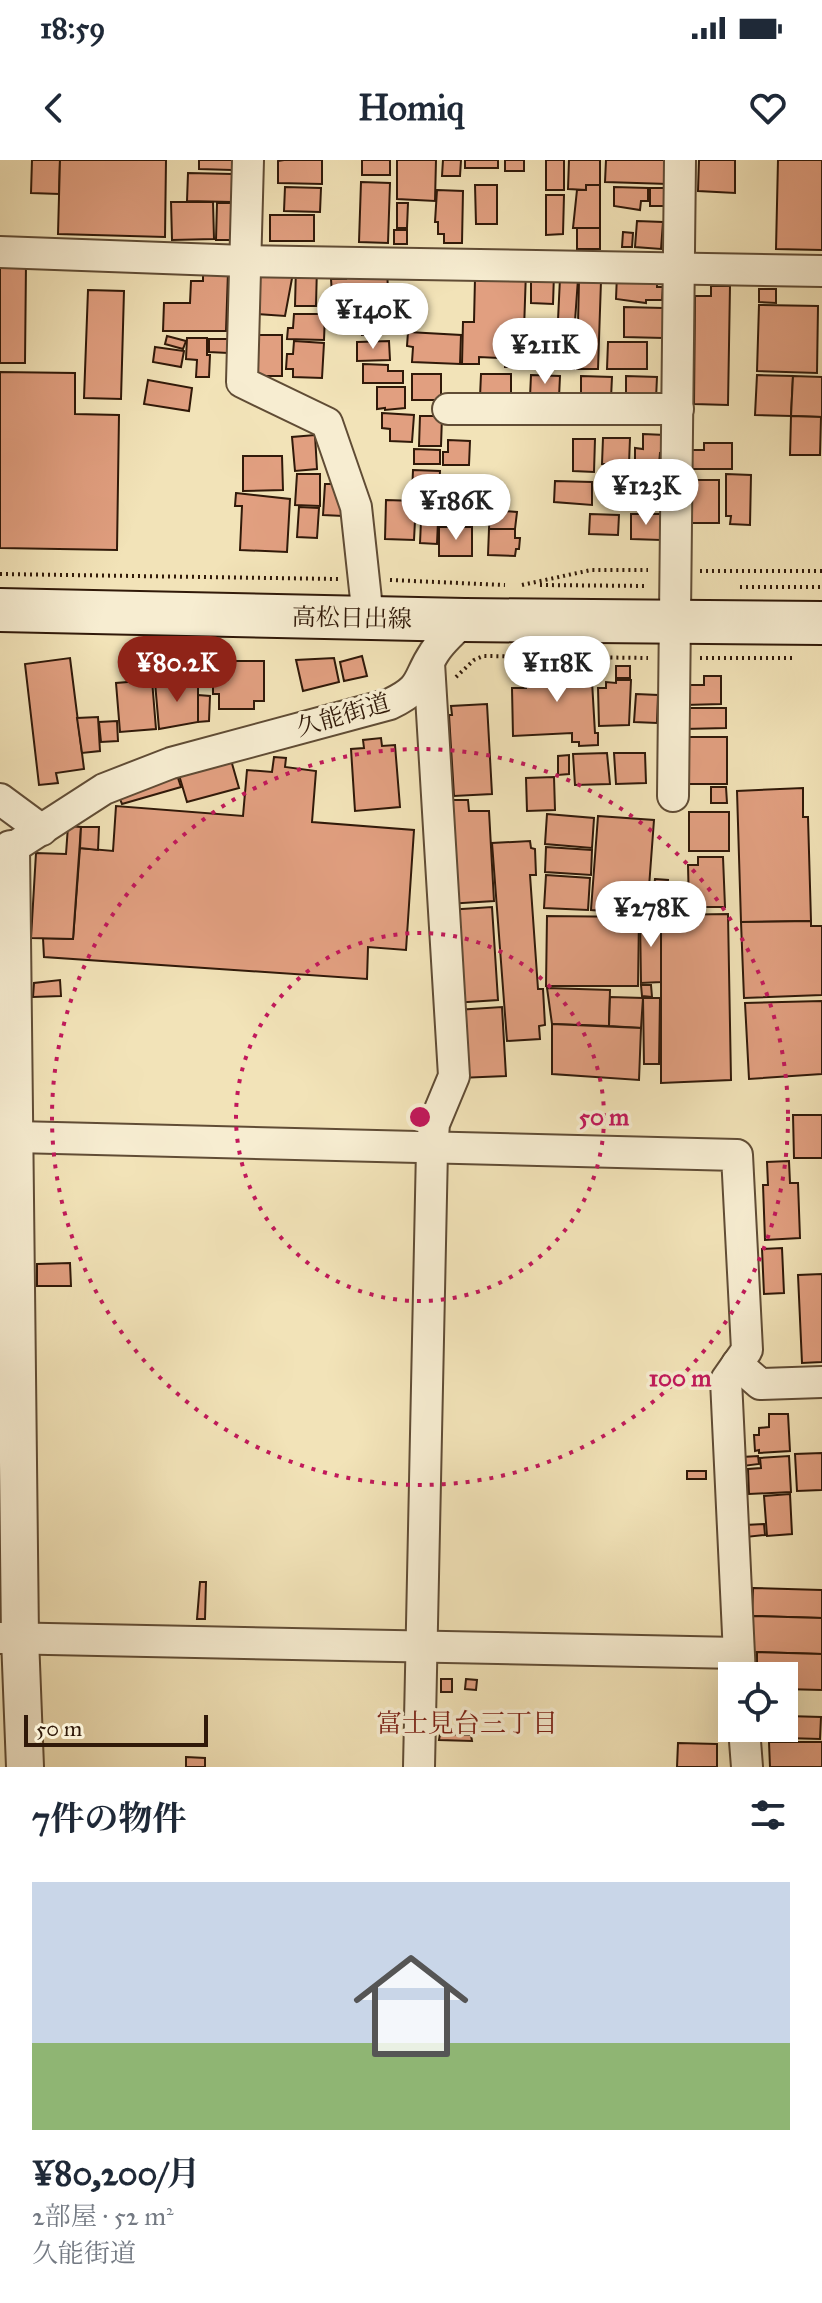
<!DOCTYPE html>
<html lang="ja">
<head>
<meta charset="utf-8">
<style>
  :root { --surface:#fff; --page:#f2f2f3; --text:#1f2937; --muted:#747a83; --accent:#8f2418 }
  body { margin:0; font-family:"IM FELL Great Primer","Noto Serif JP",serif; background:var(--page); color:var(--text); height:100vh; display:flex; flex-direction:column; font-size:30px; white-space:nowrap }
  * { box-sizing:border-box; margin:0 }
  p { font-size:26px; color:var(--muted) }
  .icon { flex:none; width:44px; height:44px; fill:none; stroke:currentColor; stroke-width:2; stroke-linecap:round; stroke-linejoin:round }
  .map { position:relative; height:1607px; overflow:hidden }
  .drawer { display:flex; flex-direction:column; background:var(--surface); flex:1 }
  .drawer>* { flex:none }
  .buttons { position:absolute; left:718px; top:1502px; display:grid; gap:16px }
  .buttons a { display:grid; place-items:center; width:80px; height:80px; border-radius:0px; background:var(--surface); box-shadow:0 8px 32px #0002; font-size:40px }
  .scale { position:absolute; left:24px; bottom:20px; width:184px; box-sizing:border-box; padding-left:8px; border:4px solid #301909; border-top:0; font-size:22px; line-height:28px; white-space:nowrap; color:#301909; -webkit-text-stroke:6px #f7edd1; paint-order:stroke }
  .price { position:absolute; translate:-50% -68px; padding:0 18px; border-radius:28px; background:#fff; color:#222; font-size:26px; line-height:52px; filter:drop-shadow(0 2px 4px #0008) }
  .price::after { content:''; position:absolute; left:50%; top:48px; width:24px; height:18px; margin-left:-12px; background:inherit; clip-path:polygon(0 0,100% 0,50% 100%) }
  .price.selected { background:var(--accent); color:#fff }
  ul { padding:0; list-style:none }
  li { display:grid; align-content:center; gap:16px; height:424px; padding:0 32px }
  li span { display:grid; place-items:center; height:248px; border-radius:0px; color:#555 }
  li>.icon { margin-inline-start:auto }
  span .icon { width:144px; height:144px; fill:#fffc; stroke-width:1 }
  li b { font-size:34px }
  h2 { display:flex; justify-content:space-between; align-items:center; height:96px; padding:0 32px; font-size:34px }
  .status { display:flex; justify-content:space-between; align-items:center; height:56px; padding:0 40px; background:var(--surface); direction:ltr }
  .status svg { height:22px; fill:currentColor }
  header { display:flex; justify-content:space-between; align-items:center; height:104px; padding:0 32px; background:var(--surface); font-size:36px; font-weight:700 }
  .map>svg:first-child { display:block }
  .building { fill:#e19f80; stroke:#301909; stroke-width:2 }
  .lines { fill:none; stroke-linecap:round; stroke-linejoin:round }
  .minor-casing { stroke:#604c35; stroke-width:34 }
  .tertiary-casing { stroke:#604c35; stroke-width:40 }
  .secondary-casing { stroke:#301909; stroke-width:46 }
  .path { stroke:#301909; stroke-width:4; stroke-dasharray:2 4; stroke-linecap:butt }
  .minor { stroke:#f7edd1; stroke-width:30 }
  .tertiary { stroke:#f7edd1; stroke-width:36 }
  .secondary { stroke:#f7edd1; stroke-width:42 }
  .ring { fill:none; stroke:#c2185b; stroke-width:4; stroke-dasharray:4 8 }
  .labels { text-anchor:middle; stroke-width:7; stroke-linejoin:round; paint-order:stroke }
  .street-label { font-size:24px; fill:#301909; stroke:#f7edd1 }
  .neighbourhood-label { font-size:26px; fill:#7a1f14; stroke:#f7edd1 }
  .centre { fill:#c2185b; stroke:#f7edd1; stroke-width:4 }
  .ring-label { font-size:24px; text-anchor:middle; font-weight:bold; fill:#c2185b; stroke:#f7edd1; stroke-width:7; stroke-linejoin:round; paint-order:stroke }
</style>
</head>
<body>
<div class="status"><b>18:59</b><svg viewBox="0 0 49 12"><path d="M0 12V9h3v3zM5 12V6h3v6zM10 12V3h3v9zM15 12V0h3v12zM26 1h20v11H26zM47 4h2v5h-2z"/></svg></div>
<header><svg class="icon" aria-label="back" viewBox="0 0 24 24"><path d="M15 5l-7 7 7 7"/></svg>Homiq<svg class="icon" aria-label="heart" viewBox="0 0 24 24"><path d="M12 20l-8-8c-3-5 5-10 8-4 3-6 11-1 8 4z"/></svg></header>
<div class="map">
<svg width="822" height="1607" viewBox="0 0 822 1607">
  <rect width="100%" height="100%" fill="#f2e3b8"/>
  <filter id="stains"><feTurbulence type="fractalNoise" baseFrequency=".0025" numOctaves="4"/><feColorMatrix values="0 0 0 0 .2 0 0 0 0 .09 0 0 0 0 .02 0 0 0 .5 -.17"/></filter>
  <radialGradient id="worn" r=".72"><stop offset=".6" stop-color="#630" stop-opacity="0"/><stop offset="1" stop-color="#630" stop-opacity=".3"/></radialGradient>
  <g class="building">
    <polygon points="32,0 60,0 59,34 31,33"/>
    <polygon points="60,0 166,0 165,77 58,74"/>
    <polygon points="199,0 232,0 232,10 199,9"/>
    <polygon points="284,0 322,0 322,24 278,23 278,1"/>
    <rect x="362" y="0" width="28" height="15"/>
    <polygon points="397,0 436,0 435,41 397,39"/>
    <polygon points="443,0 461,0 460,16 442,16"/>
    <rect x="465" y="0" width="33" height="8"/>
    <rect x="505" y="0" width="19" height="11"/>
    <rect x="546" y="0" width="18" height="30"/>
    <polygon points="569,0 600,0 600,25 586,25 586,30 568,29"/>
    <polygon points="606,0 668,0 668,24 605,22"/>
    <polygon points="699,0 735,0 735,33 698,31"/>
    <polygon points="778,0 822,0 822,90 776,89"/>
    <polygon points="188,13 233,14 232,42 187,41"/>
    <polygon points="361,22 390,23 388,83 359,82"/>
    <polygon points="475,25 497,25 497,64 476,64"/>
    <polygon points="586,25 600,25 600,68 573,68 577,30 586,30"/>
    <polygon points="285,27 321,28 320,52 284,51"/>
    <polygon points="614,27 648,28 648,41 641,41 640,50 614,46"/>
    <polygon points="650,28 666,28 667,46 650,46"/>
    <polygon points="437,30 463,31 462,83 444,83 444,74 438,74 438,62 435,62"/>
    <polygon points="546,35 564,35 563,74 546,75"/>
    <polygon points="171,42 213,42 214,79 172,80"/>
    <polygon points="217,43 232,43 231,80 216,80"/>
    <polygon points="397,43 408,43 407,68 397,68"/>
    <rect x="270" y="55" width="44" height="26"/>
    <polygon points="637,61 663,62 661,89 635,87"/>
    <rect x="577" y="68" width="23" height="21"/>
    <rect x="394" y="70" width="13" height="14"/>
    <polygon points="623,72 633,73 632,87 622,87"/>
    <polygon points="0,103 26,103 25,203 0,203"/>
    <polygon points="296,106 317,106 316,146 295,146"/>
    <polygon points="261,107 293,113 285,156 257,154 254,149"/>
    <polygon points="387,107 388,132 332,134 331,119 346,119 345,109"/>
    <polygon points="203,111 228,112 226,171 163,171 164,143 190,143 191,121 203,121"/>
    <polygon points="526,111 523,199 479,197 479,204 462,204 463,162 474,162 475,118"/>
    <polygon points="531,112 554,114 553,144 531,143"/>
    <polygon points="617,114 657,115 657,127 663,127 662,140 646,140 646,143 616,139"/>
    <polygon points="560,118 578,119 575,161 558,160"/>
    <polygon points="579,120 601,121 598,209 577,209"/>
    <polygon points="711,126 730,126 728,245 694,244 695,136 711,136"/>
    <polygon points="759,129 776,129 776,143 759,142"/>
    <polygon points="88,130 124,131 121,239 84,238"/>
    <polygon points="387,135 389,173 362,175 362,165 340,166 339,137"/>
    <polygon points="759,145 818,146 817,213 757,211"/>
    <polygon points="624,147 663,148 663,178 624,177"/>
    <polygon points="294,154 325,154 324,180 287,179 288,168 293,168"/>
    <polygon points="533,163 552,164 551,202 531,201"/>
    <polygon points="554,163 576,164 574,209 556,208 556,197 553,197"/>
    <polygon points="408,172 461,175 460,204 412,202 413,187 407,186"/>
    <rect x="253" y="175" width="29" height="41"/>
    <polygon points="167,176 186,181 183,189 165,184"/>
    <polygon points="187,178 207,178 207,195 210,195 209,217 196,217 197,200 186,199"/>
    <polygon points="209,179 229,179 228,193 209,192"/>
    <polygon points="294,181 324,183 322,218 293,217 293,209 286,209 287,194 293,194"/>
    <polygon points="389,181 390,200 357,201 357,182"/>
    <polygon points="608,182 647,182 647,209 607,209"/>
    <polygon points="155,187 184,191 181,207 153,202"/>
    <rect x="505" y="201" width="22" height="6"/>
    <polygon points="363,204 388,205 388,211 403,211 403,223 363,223"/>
    <polygon points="0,212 75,213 75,254 119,255 117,390 0,388"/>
    <rect x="412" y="214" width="29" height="26"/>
    <polygon points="481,214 511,214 511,237 480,237"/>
    <polygon points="531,215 560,216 559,237 530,237"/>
    <polygon points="757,215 793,216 791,256 755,255"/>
    <polygon points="581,216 612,217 611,238 581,238"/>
    <polygon points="626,216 657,217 656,239 626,239"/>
    <polygon points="793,216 822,217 822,257 791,256"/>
    <polygon points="148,220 192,228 189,251 144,244"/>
    <polygon points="377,227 405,227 405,248 385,250 385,248 377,249"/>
    <polygon points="382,253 414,255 412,282 390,281 390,269 382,268"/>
    <polygon points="420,256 442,256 441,286 419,286"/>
    <polygon points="791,256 821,257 820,295 790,295"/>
    <polygon points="643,274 665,275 664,293 660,293 659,304 635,304 635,288 643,289"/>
    <polygon points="315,275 317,309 295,311 292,277"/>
    <polygon points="603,278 630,278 629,304 602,304"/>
    <polygon points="573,279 595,279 594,312 573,311"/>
    <polygon points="448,280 470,281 469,305 443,305 443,292 448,292"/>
    <polygon points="704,283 732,283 732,309 689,309 689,290 704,290"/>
    <polygon points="414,289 440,290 440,304 414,304"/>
    <polygon points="243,296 282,296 283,330 243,331"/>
    <polygon points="413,310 440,311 439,332 435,333 435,336 412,335"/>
    <polygon points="297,314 320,314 320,346 295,345"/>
    <polygon points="726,314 751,315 750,365 730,364 731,356 726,356"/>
    <rect x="689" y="320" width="30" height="43"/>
    <polygon points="555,321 592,322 592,345 554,342"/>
    <polygon points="325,324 333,324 343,356 323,355"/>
    <polygon points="236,333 290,339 287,392 240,390 242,346 235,346"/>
    <polygon points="422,339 439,339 437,384 420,383"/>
    <polygon points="386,340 416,341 414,380 385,379"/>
    <polygon points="299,347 319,348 317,378 297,377"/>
    <polygon points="490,350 517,352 515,369 489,369"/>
    <polygon points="590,354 619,355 618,375 589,374"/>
    <polygon points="631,354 661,354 661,380 631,379"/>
    <rect x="439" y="367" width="33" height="29"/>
    <polygon points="489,369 515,369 515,378 520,378 519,389 516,389 515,396 488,395"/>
    <polygon points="362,496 367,516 344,521 340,502"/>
    <polygon points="70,498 84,609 56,613 58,623 39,625 25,504"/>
    <polygon points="334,498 339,522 303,531 296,500"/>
    <polygon points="152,499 199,501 198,524 155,522"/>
    <polygon points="213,501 264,501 264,541 254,541 254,549 219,549 219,534 213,534"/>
    <polygon points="591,504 595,573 598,573 598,585 579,586 579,582 572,582 572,573 513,576 512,528 526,528 525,514 544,507"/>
    <rect x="616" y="506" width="14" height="12"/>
    <polygon points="704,516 721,516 721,544 685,545 685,525 704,525"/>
    <polygon points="152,520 156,569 120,572 116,523"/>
    <polygon points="616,520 631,520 629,565 599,566 598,528 606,528 606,522 616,523"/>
    <polygon points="155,522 198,524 198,562 159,569"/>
    <polygon points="636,534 658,535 657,563 634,562"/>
    <polygon points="198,535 210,536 209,561 198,562"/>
    <polygon points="487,544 492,634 454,636 449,555 452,555 451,546"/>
    <polygon points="684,548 726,548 726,568 684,569"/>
    <polygon points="98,557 100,591 82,593 77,558"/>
    <polygon points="117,561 118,581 101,582 99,562"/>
    <rect x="684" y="577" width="43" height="47"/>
    <polygon points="381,578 382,586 395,585 400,647 355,651 351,589 364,588 363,580"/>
    <polygon points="607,593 610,624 575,625 573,594"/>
    <polygon points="614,593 645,593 646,623 616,624"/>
    <polygon points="569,595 569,614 558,615 558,596"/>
    <polygon points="274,597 286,598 285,607 316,611 312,662 414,670 406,790 368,787 367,819 44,797 43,778 73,779 80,688 113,691 116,646 243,656 247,610 272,612"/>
    <polygon points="231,600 239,628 187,642 179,615"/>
    <polygon points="177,615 181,627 122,644 120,639 145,626"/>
    <polygon points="554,617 555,650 527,651 526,618"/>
    <polygon points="711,627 726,627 727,643 711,643"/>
    <polygon points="803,628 803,657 808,657 811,761 741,762 737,631"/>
    <polygon points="447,640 468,640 469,651 489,651 494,741 447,744"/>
    <rect x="689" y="652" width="40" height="39"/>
    <polygon points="547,654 594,658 592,688 545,684"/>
    <polygon points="598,656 654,660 647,754 591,750"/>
    <polygon points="68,666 81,667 73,779 31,778 36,693 66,694"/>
    <polygon points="81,667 99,667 98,690 80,688"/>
    <polygon points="530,681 531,688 535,689 536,715 530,715 538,829 543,829 545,865 539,866 540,879 507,881 492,683"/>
    <polygon points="546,687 592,690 591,715 545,712"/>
    <polygon points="698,697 723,697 725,747 689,747 688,705 698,705"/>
    <polygon points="546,715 590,718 588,750 544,748"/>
    <polygon points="655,719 668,720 666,736 653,735"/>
    <polygon points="669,736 685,736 685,748 669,749"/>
    <polygon points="653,738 668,739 668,750 653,749"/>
    <polygon points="492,747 498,840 453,843 447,750"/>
    <polygon points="728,754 731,920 661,923 661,755"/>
    <polygon points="661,755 661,822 641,823 640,756"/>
    <polygon points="547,756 639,757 638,826 546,826"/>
    <polygon points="811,761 811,766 822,766 822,835 744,838 741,762"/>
    <polygon points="60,820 61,836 33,837 34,823"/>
    <polygon points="641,825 651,825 652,837 642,836"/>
    <polygon points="547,828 610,830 609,866 552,864"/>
    <polygon points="610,837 643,838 641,868 609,866"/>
    <polygon points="643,838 660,838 659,904 644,904"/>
    <polygon points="822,841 822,914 749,919 745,843"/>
    <polygon points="502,847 506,916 459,918 456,850"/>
    <polygon points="552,864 641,868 639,920 552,914"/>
    <polygon points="793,955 822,955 822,998 794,998"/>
    <polygon points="789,1001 790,1023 798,1023 800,1078 765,1080 763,1025 768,1025 767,1002"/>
    <polygon points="782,1088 784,1133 764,1134 762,1089"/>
    <polygon points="70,1103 71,1126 37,1126 37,1104"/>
    <polygon points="822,1114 822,1202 802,1203 798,1115"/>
    <polygon points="769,1254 788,1254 790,1291 759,1293 759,1290 755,1291 754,1275 759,1275 759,1268 769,1267"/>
    <polygon points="822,1293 822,1330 797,1331 795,1294"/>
    <polygon points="758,1296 759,1304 743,1306 742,1297"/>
    <polygon points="789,1296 791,1332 749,1334 748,1309 761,1308 760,1298"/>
    <rect x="687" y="1311" width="19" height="8"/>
    <polygon points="790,1334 792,1374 767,1376 764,1336"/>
    <polygon points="764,1364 765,1375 746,1377 745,1365"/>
    <polygon points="200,1422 206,1422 205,1459 197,1459"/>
    <polygon points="753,1428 822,1430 822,1458 752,1456"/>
    <polygon points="752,1456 822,1458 822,1494 752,1492"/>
    <polygon points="757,1492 822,1494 822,1530 784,1529 784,1516 757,1516"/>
    <rect x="441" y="1519" width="11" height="13"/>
    <polygon points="466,1519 477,1520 476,1530 465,1529"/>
    <polygon points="787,1556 821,1557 820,1579 786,1578"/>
    <polygon points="760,1568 780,1568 780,1579 762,1578"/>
    <polygon points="440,1574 471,1575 472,1581 439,1580"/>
    <polygon points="769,1582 822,1582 822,1607 770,1607"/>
    <polygon points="678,1583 717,1584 717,1607 677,1607"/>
    <polygon points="186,1597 205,1598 205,1607 186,1607"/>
  </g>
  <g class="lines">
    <g class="minor-casing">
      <g id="minor">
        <polyline points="248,0 242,222 327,263 356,347 368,458"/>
        <polyline points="0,92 245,101 822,111"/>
        <polyline points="448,249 678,249"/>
        <polyline points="673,636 680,0"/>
        <polyline points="0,639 42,670"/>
        <path d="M0 700 11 689 104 629 171 603 390 544C425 527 416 520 434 493 442 480 454 470 465 460"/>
        <polyline points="16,977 737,995 747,1190 726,1220 740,1516"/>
        <polyline points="737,1204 760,1224 822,1222"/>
        <polyline points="0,1478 738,1493"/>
        <polyline points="744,1568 747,1607"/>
        <polyline points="419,1607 432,989 434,964 454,916 429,503"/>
      </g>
    </g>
    <g class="tertiary-casing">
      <polyline id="tertiary" points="11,689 20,1478 25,1607"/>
    </g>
    <g class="secondary-casing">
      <polyline id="secondary" points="0,450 465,460 822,463"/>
    </g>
    <g class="path">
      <polyline points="700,411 822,411"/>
      <polyline points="0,414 338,419"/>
      <polyline points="390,420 505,425"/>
      <polyline points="522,425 591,410 648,410"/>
      <polyline points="540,425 648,426"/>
      <polyline points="740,427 822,427"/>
      <polyline points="700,498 796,498"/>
      <polyline points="456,517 474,500 483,496 648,498"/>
    </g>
    <use href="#minor" class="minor"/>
    <use href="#tertiary" class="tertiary"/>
    <use href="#secondary" class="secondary"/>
  </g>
  <g class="ring">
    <circle cx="420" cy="957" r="184"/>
    <circle cx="420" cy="957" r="368"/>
  </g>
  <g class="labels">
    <g class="street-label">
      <text transform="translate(352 458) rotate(1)" y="8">高松日出線</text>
      <text transform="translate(343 555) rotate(-16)" y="8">久能街道</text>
    </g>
    <g class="neighbourhood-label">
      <text x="467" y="1572">富士見台三丁目</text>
    </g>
  </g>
  <circle cx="420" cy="957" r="12" class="centre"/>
  <g class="ring-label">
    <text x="604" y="965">50 m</text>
    <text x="680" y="1226">100 m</text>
  </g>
  <rect width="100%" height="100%" filter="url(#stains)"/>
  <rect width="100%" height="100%" fill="url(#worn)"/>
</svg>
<div class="buttons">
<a><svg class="icon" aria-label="locate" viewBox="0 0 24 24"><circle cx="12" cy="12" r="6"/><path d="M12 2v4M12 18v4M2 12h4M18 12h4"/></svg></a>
</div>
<div class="scale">50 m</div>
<b class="price" style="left:373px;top:191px">¥140K</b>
<b class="price" style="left:545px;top:226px">¥211K</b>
<b class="price" style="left:646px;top:367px">¥123K</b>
<b class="price" style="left:456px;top:382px">¥186K</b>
<b class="price selected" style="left:177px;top:544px">¥80.2K</b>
<b class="price" style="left:557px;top:544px">¥118K</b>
<b class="price" style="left:651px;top:789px">¥278K</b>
</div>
<section class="drawer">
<h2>7件の物件<svg class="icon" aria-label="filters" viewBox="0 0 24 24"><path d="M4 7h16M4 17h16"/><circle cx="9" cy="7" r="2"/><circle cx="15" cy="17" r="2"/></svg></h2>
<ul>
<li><span style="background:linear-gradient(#c9d6e8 65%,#8fb573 0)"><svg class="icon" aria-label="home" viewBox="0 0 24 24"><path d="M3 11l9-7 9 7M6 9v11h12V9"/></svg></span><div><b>¥80,200/月</b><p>2部屋 · 52 m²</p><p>久能街道</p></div></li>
</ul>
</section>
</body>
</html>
